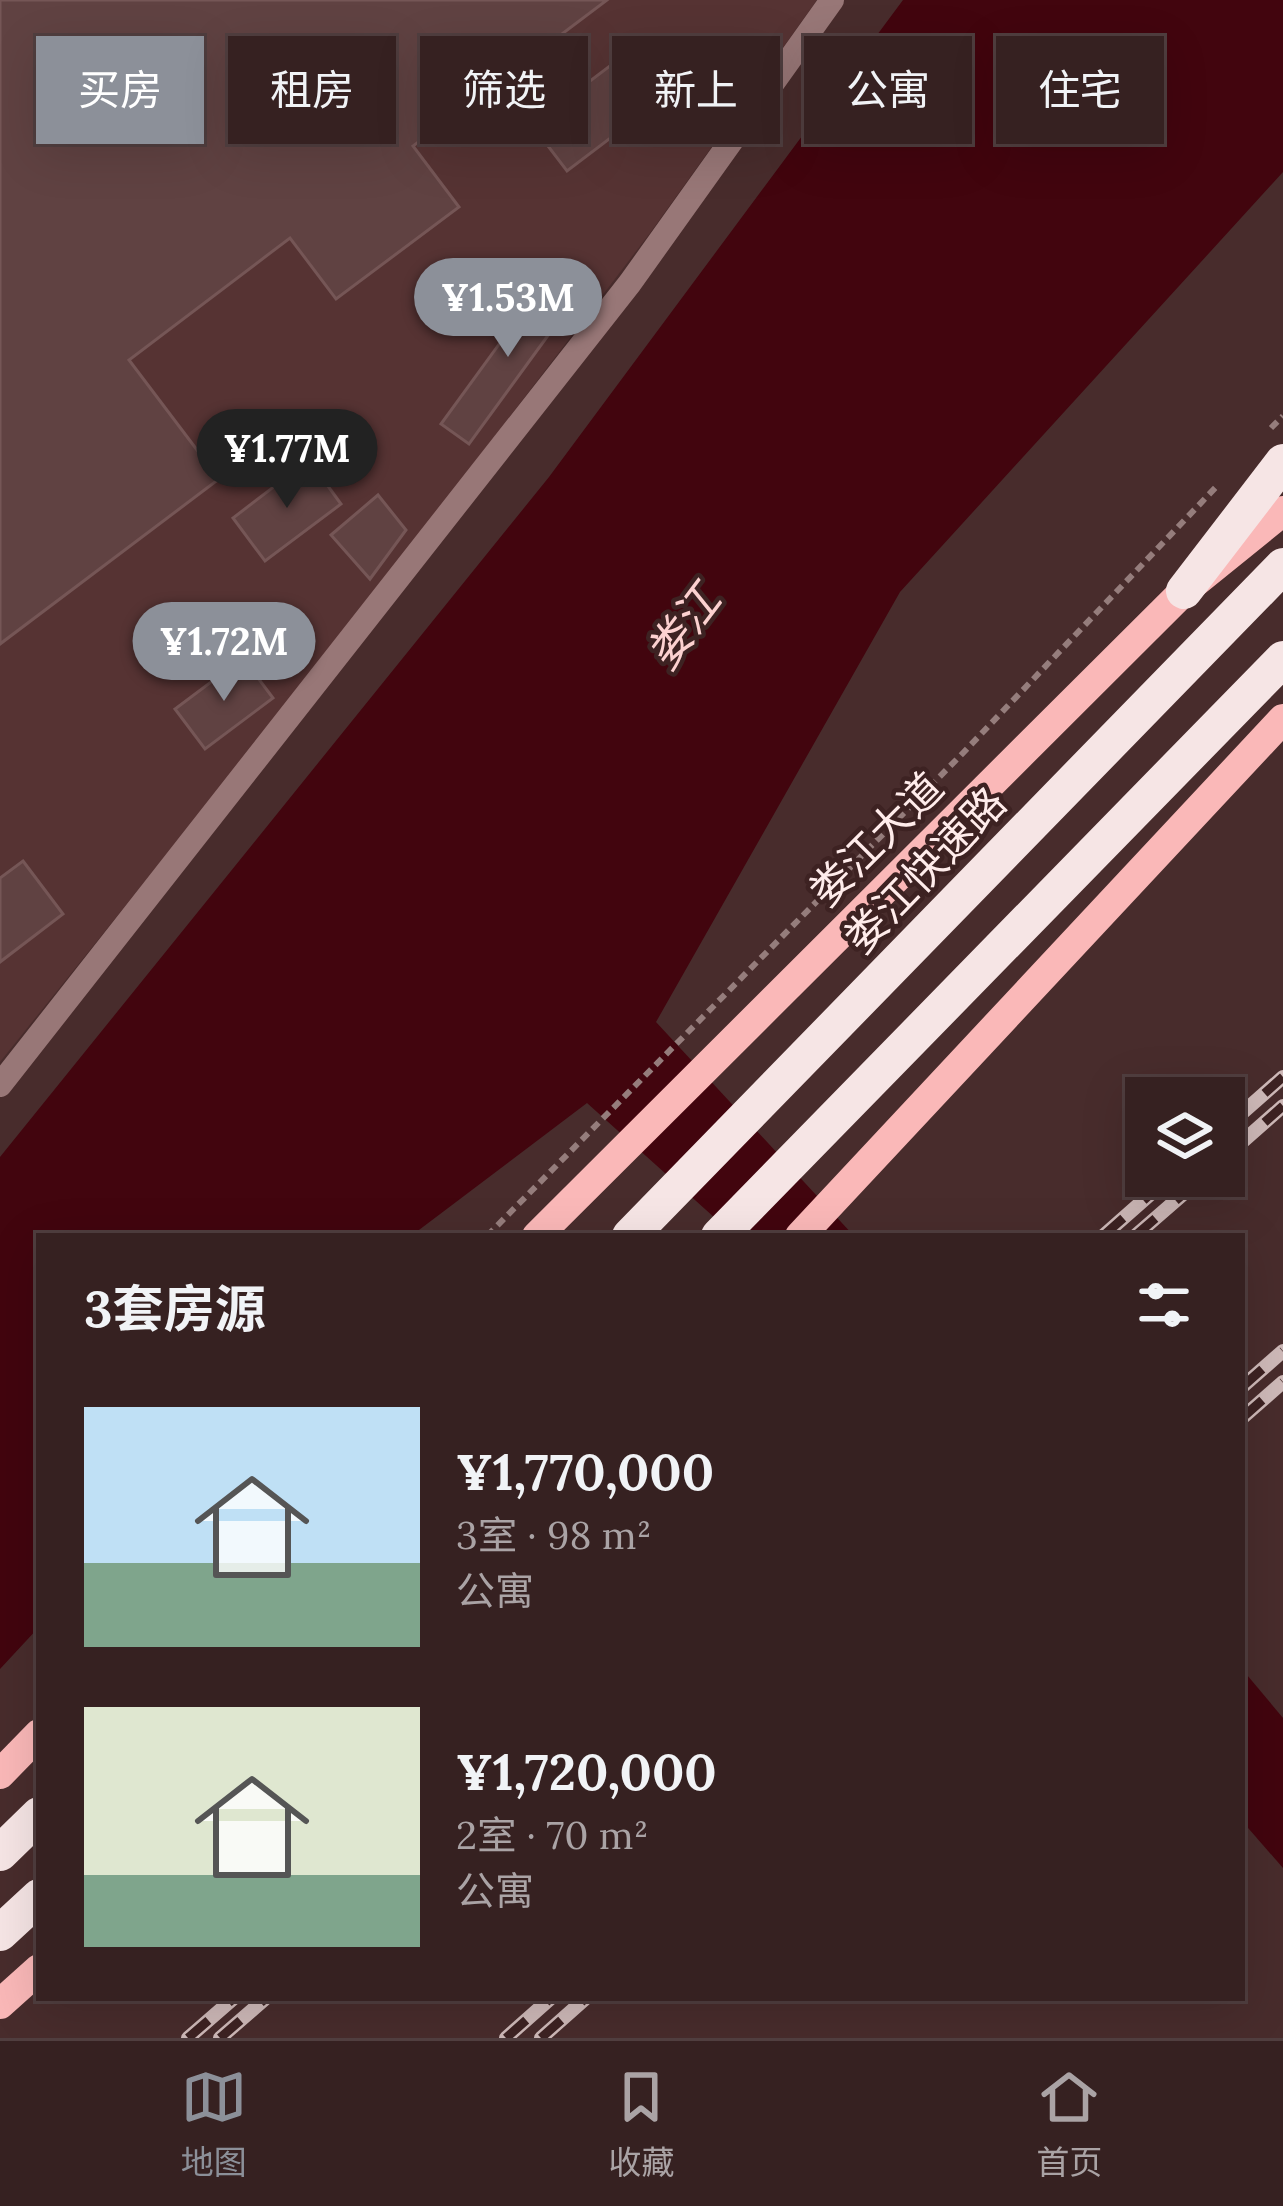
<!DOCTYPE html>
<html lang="zh">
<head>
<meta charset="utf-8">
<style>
  :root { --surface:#362121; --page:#412e2e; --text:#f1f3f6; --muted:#aaa3a5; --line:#503e3f; --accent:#8c9099 }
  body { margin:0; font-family:Lora,"Noto Sans SC",serif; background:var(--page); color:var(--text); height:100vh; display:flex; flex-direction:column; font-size:45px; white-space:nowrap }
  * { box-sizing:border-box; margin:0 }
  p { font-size:39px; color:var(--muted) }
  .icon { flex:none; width:66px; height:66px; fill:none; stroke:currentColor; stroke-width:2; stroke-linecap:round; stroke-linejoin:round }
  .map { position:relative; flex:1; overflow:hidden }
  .details { position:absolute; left:36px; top:1233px; width:1209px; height:768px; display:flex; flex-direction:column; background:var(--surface); border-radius:0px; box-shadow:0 12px 48px #0002,0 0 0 3px var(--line) }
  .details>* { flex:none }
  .top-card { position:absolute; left:36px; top:36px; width:1212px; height:108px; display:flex; gap:24px }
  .tools { position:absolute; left:1125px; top:1077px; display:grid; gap:24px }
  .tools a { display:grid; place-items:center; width:120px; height:120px; border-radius:0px; background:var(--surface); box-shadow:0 12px 48px #0002,0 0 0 3px var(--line); font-size:60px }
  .price { position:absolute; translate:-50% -102px; padding:0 27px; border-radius:42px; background:var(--accent); color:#fff; font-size:39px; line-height:78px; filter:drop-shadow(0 3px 6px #0008) }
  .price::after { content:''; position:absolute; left:50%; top:72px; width:36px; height:27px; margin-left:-18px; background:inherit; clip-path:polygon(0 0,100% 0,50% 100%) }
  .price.current { background:#222; color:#fff }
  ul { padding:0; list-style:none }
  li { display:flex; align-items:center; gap:36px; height:300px; padding:0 48px }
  li span { display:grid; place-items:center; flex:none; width:336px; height:240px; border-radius:0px; color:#555 }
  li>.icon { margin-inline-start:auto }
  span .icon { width:144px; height:144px; fill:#fffc; stroke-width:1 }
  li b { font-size:51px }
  h2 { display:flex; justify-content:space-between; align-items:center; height:144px; padding:0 48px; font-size:51px }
  .chip { padding:0 42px; border-radius:0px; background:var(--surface); box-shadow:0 12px 48px #0002,0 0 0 3px var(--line); font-size:42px; line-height:108px }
  .chip.current { background:var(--accent); color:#fff }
  .menu { display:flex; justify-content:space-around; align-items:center; height:168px; border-top:3px solid var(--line); background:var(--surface); font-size:33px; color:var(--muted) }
  .menu a { display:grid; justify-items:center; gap:6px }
  .menu .current { color:var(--accent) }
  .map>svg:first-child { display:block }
  .built { fill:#563333 }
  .water { fill:#42050e }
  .building { fill:#604242; stroke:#755656; stroke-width:3 }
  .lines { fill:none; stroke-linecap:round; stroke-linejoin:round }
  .path { stroke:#957d7c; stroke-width:6; stroke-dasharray:9 6; stroke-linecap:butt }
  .street { stroke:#987777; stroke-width:24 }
  .primary { stroke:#fab8b8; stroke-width:30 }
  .highway { stroke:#f6e5e5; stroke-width:36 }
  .rail-casing { stroke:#ceb9b8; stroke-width:14 }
  .rail { stroke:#3d2222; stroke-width:9; stroke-dasharray:27; stroke-linecap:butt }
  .labels { text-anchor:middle; stroke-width:9; stroke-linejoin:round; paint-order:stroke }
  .street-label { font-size:42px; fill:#ffeceb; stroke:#3d2222 }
  .water-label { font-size:45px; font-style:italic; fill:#fcd1d0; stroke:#3d2222 }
</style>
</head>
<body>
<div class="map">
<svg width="1283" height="2038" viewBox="0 0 1283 2038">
  <rect width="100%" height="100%" fill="#482c2c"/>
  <polygon class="built" points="0,0 817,0 650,233 346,631 0,1062"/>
  <g class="water">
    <polygon points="903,0 1283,0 1283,172 900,592 656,1022 854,1236 735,1236 587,1103 411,1236 39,1236 39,1627 0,1669 0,1157 549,477"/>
    <polygon points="1242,1669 1283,1718 1283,1868 1242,1821"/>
  </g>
  <g class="building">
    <polygon points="0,0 607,0 413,146 459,207 336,299 290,238 129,360 219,479 0,644"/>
    <polygon points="619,59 654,105 567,171 532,125"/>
    <polygon points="548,277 576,297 469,444 441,424"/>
    <polygon points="309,460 341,504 265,561 233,518"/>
    <polygon points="378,495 406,530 370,579 331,535"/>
    <polygon points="243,658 273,698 205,749 175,709"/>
    <polygon points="23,861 63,914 0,962 0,878"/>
  </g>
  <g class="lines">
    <g class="path">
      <polyline points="1271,428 1283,416"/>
      <polyline points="487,1236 963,753 1217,486"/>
    </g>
    <polyline class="street" points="0,1085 630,283 832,0"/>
    <g class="primary">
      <polyline points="537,1236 1184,591 1283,511"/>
      <polyline points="800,1236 1283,719"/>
      <polyline points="0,1774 39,1734"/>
      <polyline points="0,2004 39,1969"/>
    </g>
    <g class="highway">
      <polyline points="1184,591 1283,462"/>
      <polyline points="630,1236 1283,566"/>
      <polyline points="719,1236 1283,659"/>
      <polyline points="0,1853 39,1815"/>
      <polyline points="0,1933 39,1897"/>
    </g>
    <g class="rail-casing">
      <g id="rail">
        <polyline points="1224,1129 1283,1077"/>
        <polyline points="1224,1158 1283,1106"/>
        <polyline points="1103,1236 1171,1176"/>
        <polyline points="1135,1236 1204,1176"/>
        <polyline points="1242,1387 1283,1351"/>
        <polyline points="1242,1418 1283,1382"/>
        <polyline points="188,2038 234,1998"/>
        <polyline points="220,2038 266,1998"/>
        <polyline points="506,2038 551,1998"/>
        <polyline points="541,2038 586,1998"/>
      </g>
    </g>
    <use href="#rail" class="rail"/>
  </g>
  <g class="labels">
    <g class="street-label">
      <text transform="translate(876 839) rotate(-45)" y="15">娄江大道</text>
      <text transform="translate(925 870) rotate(-46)" y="15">娄江快速路</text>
    </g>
    <g class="water-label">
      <text transform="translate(683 627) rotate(-53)" y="16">娄江</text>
    </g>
  </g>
</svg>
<div class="tools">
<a><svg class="icon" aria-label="layers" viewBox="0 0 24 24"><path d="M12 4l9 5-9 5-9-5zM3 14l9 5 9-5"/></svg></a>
</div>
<b class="price" style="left:508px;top:360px">¥1.53M</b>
<b class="price current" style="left:287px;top:511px">¥1.77M</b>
<b class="price" style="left:224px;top:704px">¥1.72M</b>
<div class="top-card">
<a class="chip current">买房</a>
<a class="chip">租房</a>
<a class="chip">筛选</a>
<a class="chip">新上</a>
<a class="chip">公寓</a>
<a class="chip">住宅</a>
</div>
<section class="details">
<h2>3套房源<svg class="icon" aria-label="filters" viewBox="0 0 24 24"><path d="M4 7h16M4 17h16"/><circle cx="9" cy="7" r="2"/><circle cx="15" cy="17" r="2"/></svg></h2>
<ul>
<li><span style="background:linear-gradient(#bfe0f5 65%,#7fa58c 0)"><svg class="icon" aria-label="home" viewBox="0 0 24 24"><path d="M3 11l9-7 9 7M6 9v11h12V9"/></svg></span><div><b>¥1,770,000</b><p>3室 · 98 m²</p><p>公寓</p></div></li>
<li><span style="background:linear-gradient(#dfe7d0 70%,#7fa58c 0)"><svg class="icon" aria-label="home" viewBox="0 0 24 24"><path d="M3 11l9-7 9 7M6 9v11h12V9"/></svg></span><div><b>¥1,720,000</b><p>2室 · 70 m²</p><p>公寓</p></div></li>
</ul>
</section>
</div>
<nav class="menu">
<a class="current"><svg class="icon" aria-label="map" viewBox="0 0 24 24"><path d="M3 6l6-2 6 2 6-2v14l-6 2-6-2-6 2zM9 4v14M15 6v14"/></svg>地图</a>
<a><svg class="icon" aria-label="saved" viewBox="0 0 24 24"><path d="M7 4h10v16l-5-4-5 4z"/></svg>收藏</a>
<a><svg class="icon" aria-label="home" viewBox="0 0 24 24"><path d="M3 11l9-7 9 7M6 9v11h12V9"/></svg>首页</a>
</nav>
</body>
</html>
